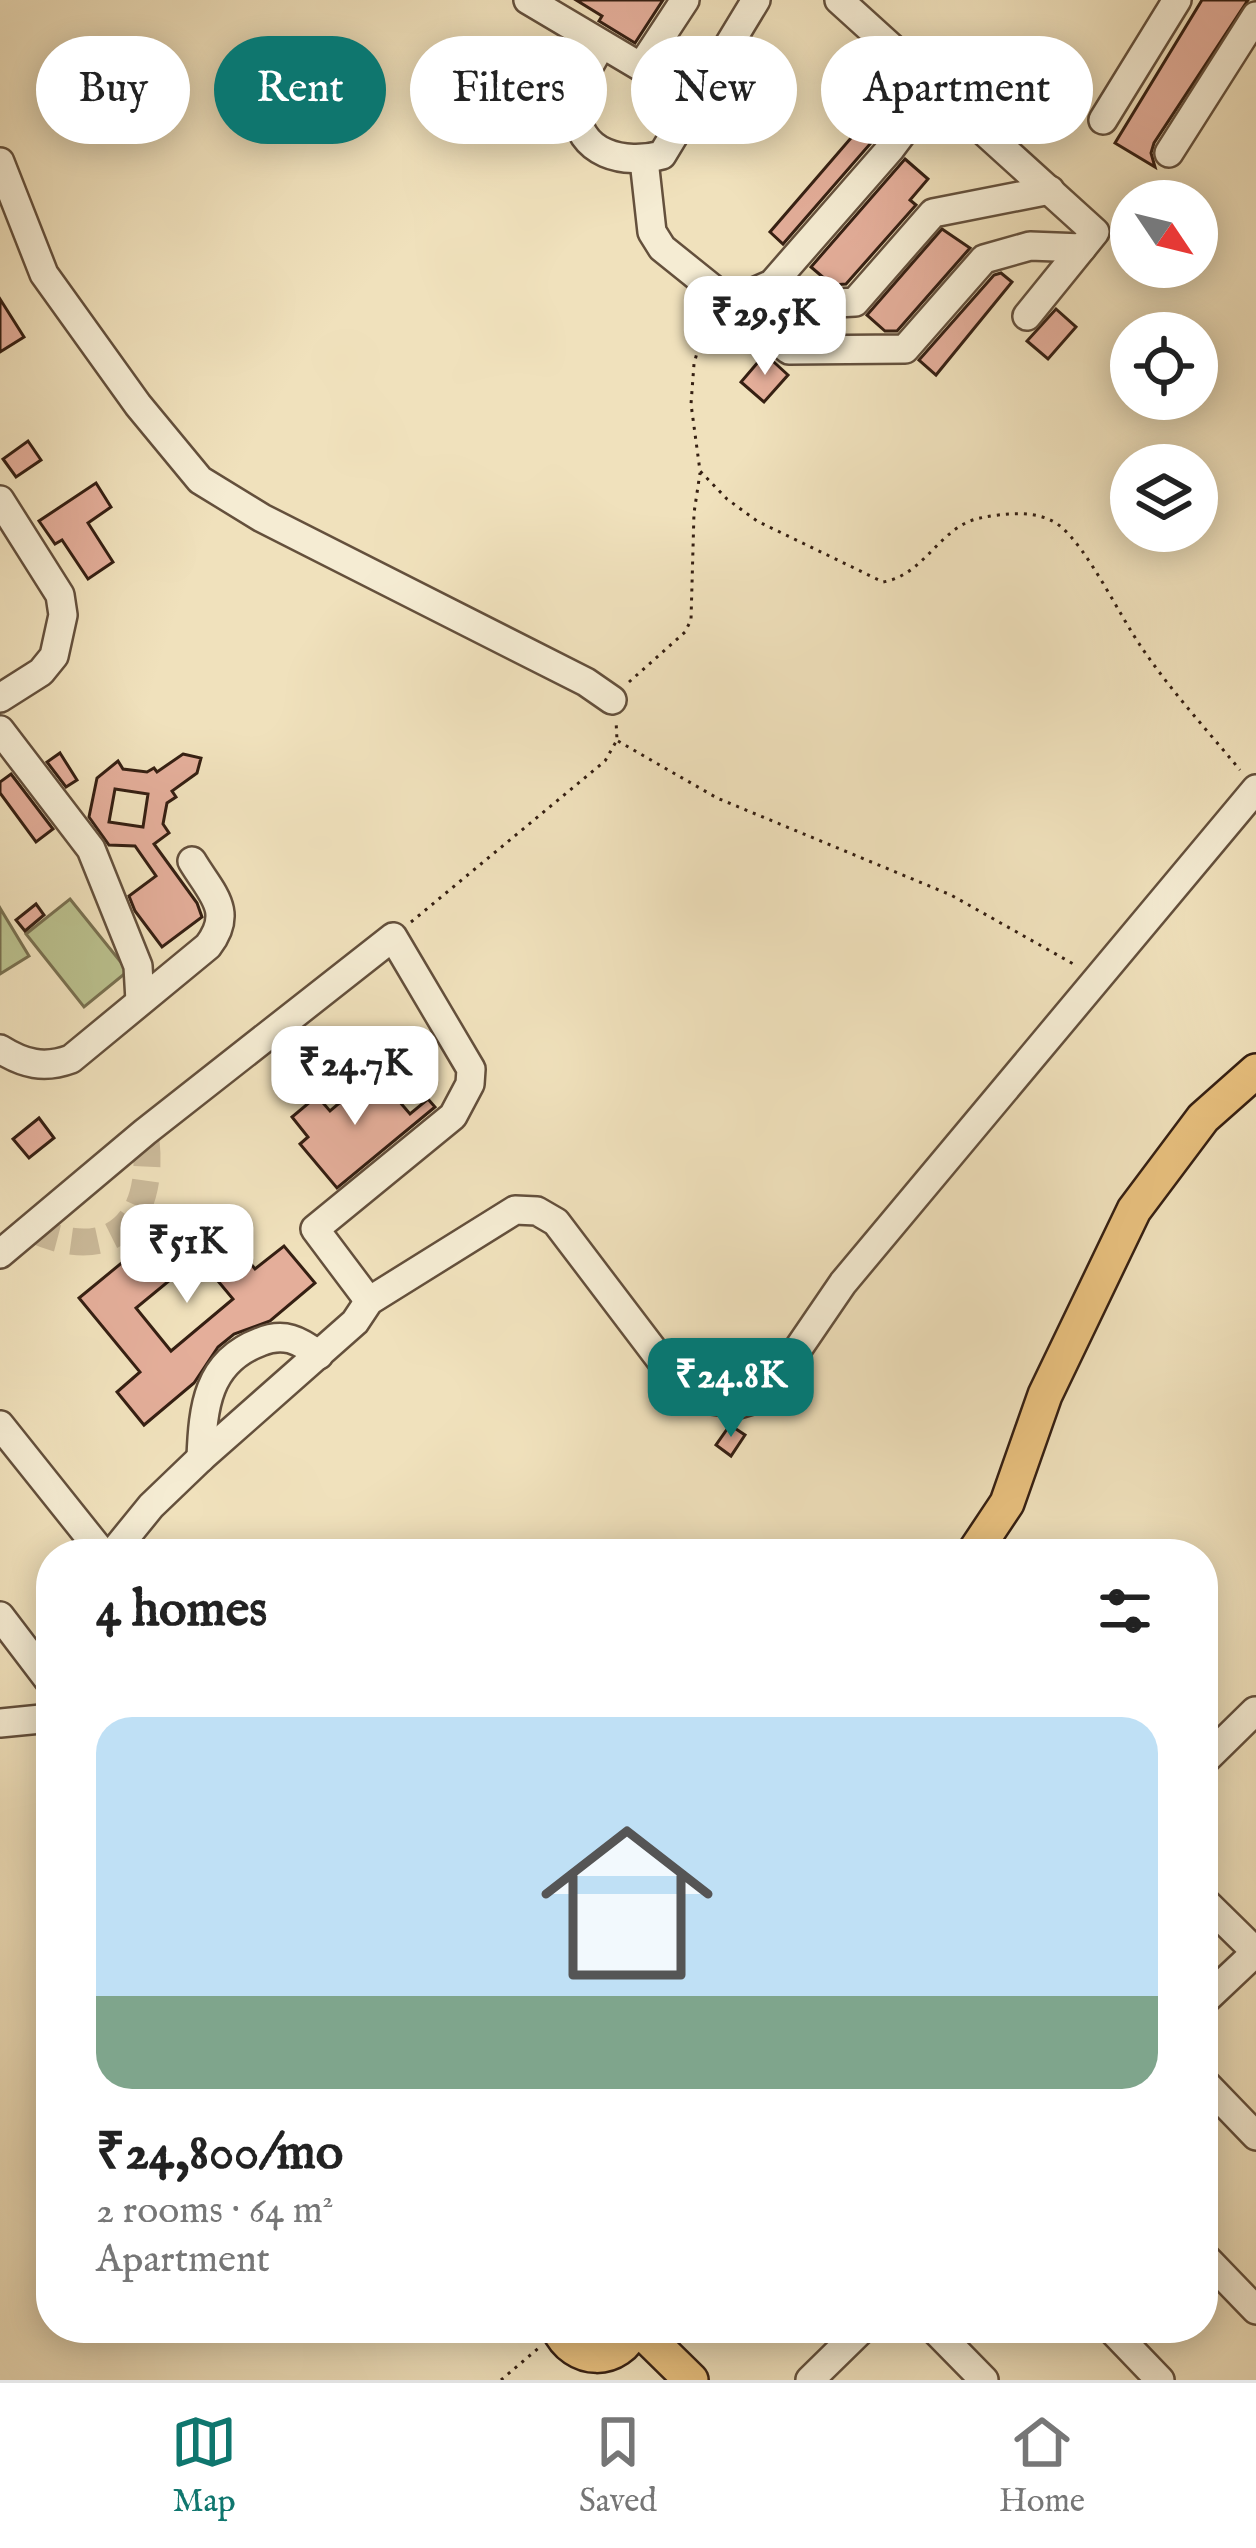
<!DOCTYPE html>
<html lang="en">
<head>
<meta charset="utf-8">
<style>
  :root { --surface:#fff; --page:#f2f2f2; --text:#222; --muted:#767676; --line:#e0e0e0; --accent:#0f766e }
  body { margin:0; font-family:"IM FELL English",serif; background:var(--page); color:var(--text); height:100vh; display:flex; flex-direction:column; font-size:45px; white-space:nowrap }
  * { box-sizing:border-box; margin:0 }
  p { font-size:39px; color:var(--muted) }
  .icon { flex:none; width:66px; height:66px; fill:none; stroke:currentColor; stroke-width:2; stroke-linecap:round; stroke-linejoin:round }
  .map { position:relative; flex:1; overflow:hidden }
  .drawer { position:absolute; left:36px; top:1539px; width:1182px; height:804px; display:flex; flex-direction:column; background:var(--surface); border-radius:48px; box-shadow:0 6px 30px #0003 }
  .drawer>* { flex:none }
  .hud { position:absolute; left:36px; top:36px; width:1185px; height:108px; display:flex; gap:24px }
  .needle { width:78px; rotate:125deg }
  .buttons { position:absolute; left:1110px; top:180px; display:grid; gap:24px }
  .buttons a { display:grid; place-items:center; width:108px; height:108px; border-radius:50%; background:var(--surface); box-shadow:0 6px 30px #0003; font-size:60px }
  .price { position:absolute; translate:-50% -102px; padding:0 27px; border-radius:24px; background:#fff; color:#222; font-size:39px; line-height:78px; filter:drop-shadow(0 3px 6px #0008) }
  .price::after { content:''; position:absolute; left:50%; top:72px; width:36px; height:27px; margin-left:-18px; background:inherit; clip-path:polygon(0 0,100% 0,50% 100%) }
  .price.selected { background:var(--accent); color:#fff }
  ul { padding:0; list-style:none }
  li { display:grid; align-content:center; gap:24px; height:636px; padding:0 60px }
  li span { display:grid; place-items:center; height:372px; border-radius:36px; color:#555 }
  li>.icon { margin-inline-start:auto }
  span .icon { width:216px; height:216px; fill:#fffc; stroke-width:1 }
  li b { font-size:51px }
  h2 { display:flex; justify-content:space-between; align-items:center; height:144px; padding:0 60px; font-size:51px }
  .chip { padding:0 42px; border-radius:54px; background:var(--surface); box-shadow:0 6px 30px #0003; font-size:42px; line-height:108px }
  .chip.selected { background:var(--accent); color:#fff }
  .dock { display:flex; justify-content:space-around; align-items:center; height:168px; border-top:3px solid var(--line); background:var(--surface); font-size:33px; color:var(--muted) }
  .dock a { display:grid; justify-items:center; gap:6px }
  .dock .selected { color:var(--accent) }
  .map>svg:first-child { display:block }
  .green { fill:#bbc28f; stroke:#787050; stroke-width:3 }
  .building { fill:#e4ae9a; stroke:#351f12; stroke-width:3; fill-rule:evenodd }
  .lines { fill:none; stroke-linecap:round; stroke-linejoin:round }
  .minor-tunnel { stroke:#cbba9a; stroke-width:27; stroke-dasharray:27 14; stroke-linecap:butt }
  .minor-casing { stroke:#64503c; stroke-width:32 }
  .major-casing { stroke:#351f12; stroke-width:38 }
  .path { stroke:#351f12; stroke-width:3; stroke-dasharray:3 6; stroke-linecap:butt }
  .minor { stroke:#f5ecd3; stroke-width:27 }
  .major { stroke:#e8c07e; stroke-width:33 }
</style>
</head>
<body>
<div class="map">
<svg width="1256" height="2380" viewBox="0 0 1256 2380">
  <rect width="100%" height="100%" fill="#f0e1bc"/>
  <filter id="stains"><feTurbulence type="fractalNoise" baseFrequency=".00167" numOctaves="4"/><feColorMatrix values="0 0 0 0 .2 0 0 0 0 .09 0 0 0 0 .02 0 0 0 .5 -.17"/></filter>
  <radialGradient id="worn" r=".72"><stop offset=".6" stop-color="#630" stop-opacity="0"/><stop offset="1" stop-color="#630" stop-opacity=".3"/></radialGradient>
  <g class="green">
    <polygon points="70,899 128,971 84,1007 26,934"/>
    <polygon points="0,908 29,956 0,974"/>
  </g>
  <g class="building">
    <polygon points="576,0 663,0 635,43 599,21 602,16"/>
    <polygon points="1202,0 1248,0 1154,143 1151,153 1155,167 1115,143"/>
    <polygon points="863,124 877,136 783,244 770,232"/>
    <polygon points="905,159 928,179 910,200 916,205 846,284 832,285 811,267"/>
    <polygon points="942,229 970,248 897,331 885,331 867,315"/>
    <polygon points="1001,273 1012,282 936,375 919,360 994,275"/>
    <polygon points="0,299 24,337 0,352"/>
    <polygon points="1056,309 1076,327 1048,359 1027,341"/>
    <polygon points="765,354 788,375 764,402 741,382"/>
    <polygon points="28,441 41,460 16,477 3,459"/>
    <polygon points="96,483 111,507 88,523 113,562 88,579 62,540 55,544 39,521"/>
    <polygon points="60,753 77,780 66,787 47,762"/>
    <path d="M183 754 201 758 197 773 172 791 176 797 167 803 163 824 169 833 154 844 197 903 202 917 162 947 135 911 129 896 156 876 135 846 109 845 89 817 97 778 118 761 123 769 147 772 154 768 157 772ZM115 789 148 794 143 827 109 822Z"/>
    <polygon points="11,774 53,829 36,842 0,793 0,782"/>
    <polygon points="36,904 44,915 25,931 16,920"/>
    <polygon points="375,1073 410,1114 428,1099 435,1107 337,1188 300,1144 308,1137 292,1117 317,1096 330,1111"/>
    <polygon points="39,1118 54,1138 29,1158 13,1139"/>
    <path d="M207 1210 255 1269 284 1246 315 1283 270 1321 234 1334 218 1347 194 1383 144 1425 117 1392 140 1372 79 1298 169 1224 177 1235ZM198 1257 233 1299 171 1351 136 1308Z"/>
    <polygon points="730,1425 745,1435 731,1456 716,1445"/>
  </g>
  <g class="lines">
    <path class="minor-tunnel" d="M32 1229C117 1268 157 1215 145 1132"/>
    <g class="minor-casing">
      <g id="minor">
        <polyline points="528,0 641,67 685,0"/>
        <polyline points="839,0 1095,232 1027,316"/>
        <path d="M601 45C591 64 575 85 576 107 577 155 625 165 662 155L756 0"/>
        <polyline points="1103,120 1177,0"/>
        <polyline points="1169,153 1256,16"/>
        <polyline points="644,160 652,232 662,248 789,350 905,349 984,259 1030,246 1082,248"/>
        <polyline points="0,162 44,274 138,405 200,480 262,518 586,682 612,700"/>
        <polyline points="729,303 772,284 891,148 936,88"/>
        <polyline points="745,315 779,306 855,302 933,213 1050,190"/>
        <polyline points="0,500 60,595 63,615 54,656 41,672 0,698"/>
        <polyline points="0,730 91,849 138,966 140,1001"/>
        <path d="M0 1049C24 1064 44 1069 71 1059L208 946C235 911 211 893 192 861"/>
        <polyline points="0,1254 145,1132 393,937 471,1069 470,1084 453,1116 315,1229 369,1301"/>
        <polyline points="0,1425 103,1554"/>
        <path d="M201 1458C203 1407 207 1362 260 1342 284 1332 299 1340 319 1355"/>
        <polyline points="112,1554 151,1506 201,1458 355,1322 369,1301 515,1210 537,1211 556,1222 682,1388 704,1399 739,1404 759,1398 772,1387 843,1283 1256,789"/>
        <polyline points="0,1616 51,1683"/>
        <polyline points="0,1723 51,1718"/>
        <polyline points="1203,1762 1255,1711"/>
        <polyline points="1203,1900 1256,1952"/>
        <polyline points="1203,2002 1256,1952"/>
        <polyline points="1203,2081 1256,2136"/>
        <polyline points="1203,2255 1256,2310"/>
        <polyline points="933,2328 984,2380"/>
        <polyline points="1110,2328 1160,2380"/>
        <polyline points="810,2380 863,2328"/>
      </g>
    </g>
    <g class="major-casing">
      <g id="major">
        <polyline points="973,1554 1007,1503 1045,1395 1134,1210 1203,1118 1256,1071"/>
        <path d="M558 2328C574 2364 619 2365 634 2328"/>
        <polyline points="638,2328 691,2380"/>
      </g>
    </g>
    <g class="path">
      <path d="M708 312 694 364 691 404 700 471 727 499 757 521 883 582C925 575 940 526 980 518 1005 513 1039 509 1060 526 1089 550 1119 615 1142 648 1171 691 1207 730 1240 770"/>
      <polyline points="629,682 685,632 691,620 694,513 700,473"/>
      <polyline points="618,741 717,798 951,895 1077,966"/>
      <polyline points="411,922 605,761 617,740 616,720"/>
      <polyline points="501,2380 541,2346"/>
    </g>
    <use href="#minor" class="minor"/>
    <use href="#major" class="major"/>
  </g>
  <rect width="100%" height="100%" filter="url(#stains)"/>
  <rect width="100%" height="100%" fill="url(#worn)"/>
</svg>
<div class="buttons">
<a><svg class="needle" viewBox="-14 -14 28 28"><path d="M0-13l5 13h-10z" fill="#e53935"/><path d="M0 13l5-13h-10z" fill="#767676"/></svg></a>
<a><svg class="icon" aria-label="locate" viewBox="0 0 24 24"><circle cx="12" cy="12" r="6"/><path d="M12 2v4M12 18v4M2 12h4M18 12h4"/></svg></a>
<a><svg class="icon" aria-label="layers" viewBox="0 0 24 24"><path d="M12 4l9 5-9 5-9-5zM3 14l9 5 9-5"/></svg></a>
</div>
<b class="price" style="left:765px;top:378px">₹29.5K</b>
<b class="price" style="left:355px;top:1128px">₹24.7K</b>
<b class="price" style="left:187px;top:1306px">₹51K</b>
<b class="price selected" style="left:731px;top:1440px">₹24.8K</b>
<div class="hud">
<a class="chip">Buy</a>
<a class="chip selected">Rent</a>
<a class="chip">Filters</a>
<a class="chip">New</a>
<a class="chip">Apartment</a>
</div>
<section class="drawer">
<h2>4 homes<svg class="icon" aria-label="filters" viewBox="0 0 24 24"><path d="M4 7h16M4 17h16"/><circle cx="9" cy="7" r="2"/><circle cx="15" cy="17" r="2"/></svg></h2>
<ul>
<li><span style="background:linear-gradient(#bfe0f5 75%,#7fa58c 0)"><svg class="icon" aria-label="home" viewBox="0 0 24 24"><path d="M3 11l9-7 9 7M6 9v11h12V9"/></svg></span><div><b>₹24,800/mo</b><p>2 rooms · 64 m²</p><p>Apartment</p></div></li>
</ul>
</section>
</div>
<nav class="dock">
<a class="selected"><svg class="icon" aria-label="map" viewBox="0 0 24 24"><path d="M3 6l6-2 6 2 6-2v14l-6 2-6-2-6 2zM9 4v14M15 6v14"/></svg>Map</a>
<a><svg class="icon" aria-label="saved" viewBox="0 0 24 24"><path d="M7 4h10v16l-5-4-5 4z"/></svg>Saved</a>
<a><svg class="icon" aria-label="home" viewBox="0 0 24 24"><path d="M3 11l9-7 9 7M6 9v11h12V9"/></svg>Home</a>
</nav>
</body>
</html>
